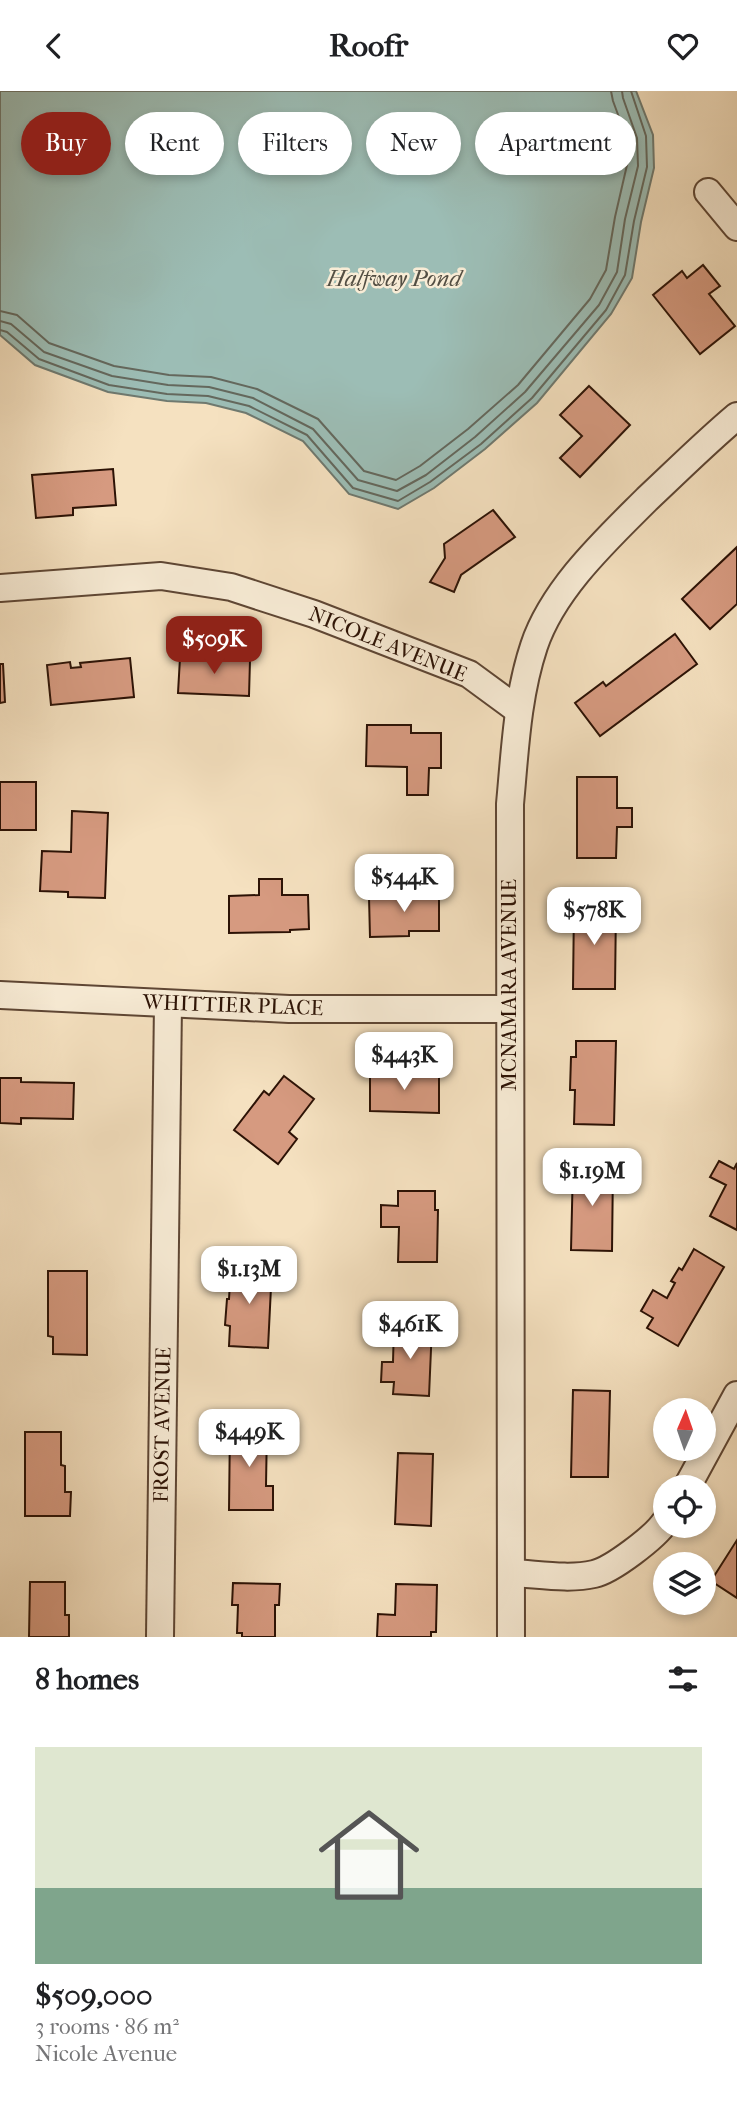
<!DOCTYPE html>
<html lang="en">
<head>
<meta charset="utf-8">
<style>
  :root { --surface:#fff; --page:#f6f6f6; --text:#202124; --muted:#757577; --accent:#8f2418 }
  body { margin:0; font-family:"IM FELL French Canon",serif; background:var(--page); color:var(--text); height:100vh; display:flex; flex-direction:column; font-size:26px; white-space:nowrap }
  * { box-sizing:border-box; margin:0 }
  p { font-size:23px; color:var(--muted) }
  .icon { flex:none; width:38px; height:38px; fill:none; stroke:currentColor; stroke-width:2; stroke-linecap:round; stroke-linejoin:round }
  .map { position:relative; height:1546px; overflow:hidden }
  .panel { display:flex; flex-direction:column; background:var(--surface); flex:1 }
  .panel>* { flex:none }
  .guide { position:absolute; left:21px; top:21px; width:696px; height:63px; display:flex; gap:14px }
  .needle { width:46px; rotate:2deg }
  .tools { position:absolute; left:653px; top:1307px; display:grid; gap:14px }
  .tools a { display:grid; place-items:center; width:63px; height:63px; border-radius:50%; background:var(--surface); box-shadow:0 4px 10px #0003; font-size:35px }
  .price { position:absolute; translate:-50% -60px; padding:0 16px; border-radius:14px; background:#fff; color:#222; font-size:23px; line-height:46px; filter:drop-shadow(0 2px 4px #0008) }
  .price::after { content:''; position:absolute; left:50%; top:42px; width:21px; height:16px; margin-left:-10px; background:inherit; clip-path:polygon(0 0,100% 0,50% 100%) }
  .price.on { background:var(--accent); color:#fff }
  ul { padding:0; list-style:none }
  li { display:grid; align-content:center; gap:14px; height:371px; padding:0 35px }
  li span { display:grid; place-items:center; height:217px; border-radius:0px; color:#555 }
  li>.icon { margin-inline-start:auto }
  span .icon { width:126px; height:126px; fill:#fffc; stroke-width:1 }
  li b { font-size:30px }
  h2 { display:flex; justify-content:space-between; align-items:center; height:84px; padding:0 35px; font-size:30px }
  .pill { padding:0 24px; border-radius:32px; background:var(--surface); box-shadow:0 4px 10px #0003; font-size:24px; line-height:63px }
  .pill.on { background:var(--accent); color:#fff }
  header { display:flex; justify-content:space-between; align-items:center; height:91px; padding:0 35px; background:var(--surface); font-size:32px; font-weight:700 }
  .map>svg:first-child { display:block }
  .water { fill:#9cbdb5; stroke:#6f796f; stroke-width:2 }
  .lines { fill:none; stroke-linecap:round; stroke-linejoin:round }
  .shore { stroke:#64685d; stroke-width:2 }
  .building { fill:#d69a80; stroke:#2c1205; stroke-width:2 }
  .street-casing { stroke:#5e4634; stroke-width:30 }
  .street { stroke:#f8ecd6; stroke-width:26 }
  .labels { text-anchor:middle; stroke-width:5; stroke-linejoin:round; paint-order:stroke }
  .street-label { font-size:21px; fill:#2c1205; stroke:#f8ecd6 }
  .water-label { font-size:23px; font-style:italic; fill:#534e43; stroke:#f8ecd6 }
</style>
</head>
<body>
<header><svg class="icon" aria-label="back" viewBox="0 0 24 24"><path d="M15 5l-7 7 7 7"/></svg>Roofr<svg class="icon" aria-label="heart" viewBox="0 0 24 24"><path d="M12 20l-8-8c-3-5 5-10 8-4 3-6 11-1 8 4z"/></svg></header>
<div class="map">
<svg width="737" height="1546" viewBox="0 0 737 1546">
  <rect width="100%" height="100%" fill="#f5e1c0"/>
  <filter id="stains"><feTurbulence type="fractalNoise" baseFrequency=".00286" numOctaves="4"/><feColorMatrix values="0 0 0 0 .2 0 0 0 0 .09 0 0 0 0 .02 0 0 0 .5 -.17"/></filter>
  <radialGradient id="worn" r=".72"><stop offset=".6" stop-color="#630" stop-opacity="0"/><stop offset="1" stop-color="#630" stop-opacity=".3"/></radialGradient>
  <polygon class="water" points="0,0 636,0 653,44 654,77 641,131 632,187 611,223 537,312 485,358 434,397 398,418 349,403 303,350 246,322 206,312 167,310 108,301 35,274 0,244"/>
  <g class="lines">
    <g class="shore">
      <polyline points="0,220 17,224 49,252 114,275 169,284 211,286 257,298 318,328 364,380 396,389 420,375 468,338 518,294 590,208 606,179 615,126 627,74 627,48 613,10 611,0"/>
      <polyline points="0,230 11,233 44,261 112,285 168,294 209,296 253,307 313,338 358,389 397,400 426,384 475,346 525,301 599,214 617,181 625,128 638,75 637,47 623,7 622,0"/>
      <polyline points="0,239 7,241 39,268 109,294 167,303 208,305 249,315 307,344 353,397 398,410 430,391 481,353 532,307 606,219 625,184 634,130 647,76 646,45 631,0"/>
    </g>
  </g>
  <g class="building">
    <polygon points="703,174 720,195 709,203 735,235 700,263 653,204 682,180 687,187"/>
    <polygon points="589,295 630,334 580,386 560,367 582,345 560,324"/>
    <polygon points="113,378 116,414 73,417 73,424 36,427 32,384"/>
    <polygon points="493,419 515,446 461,484 454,501 430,491 445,467 444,453"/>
    <polygon points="737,456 737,513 710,538 682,508"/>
    <polygon points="675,543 697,573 600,645 575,612 603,591 606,595"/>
    <polygon points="200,563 226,564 226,568 250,569 249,605 178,602 180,567 200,568"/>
    <polygon points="130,567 134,606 51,614 47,574 70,571 71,577 81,576 80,572"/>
    <polygon points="0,573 3,573 5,611 0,612"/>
    <polygon points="367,634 411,634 411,642 441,642 441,677 429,677 428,704 407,704 407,676 366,675"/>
    <polygon points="577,686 617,686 617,717 632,717 632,736 617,736 616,767 577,767"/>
    <rect x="0" y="691" width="36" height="48"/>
    <polygon points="72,720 108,722 105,807 68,806 68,801 40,800 42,760 71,761"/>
    <polygon points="259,788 282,788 282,804 308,804 309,838 290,839 290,841 229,842 229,805 259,804"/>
    <polygon points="406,802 439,802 439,840 409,840 409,845 370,846 369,806 406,805"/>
    <polygon points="574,814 616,814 615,898 573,898"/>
    <polygon points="576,950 616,950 614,1034 574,1033 575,999 570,999 571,966 576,966"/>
    <polygon points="370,979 408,980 407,984 439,985 439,1022 370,1020"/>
    <polygon points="284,985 314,1008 289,1041 297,1048 278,1073 234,1039 264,1000 269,1004"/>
    <polygon points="0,987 21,987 21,991 74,992 73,1028 21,1027 21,1033 0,1032"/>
    <polygon points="719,1070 734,1078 737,1072 737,1139 710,1125 726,1094 710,1086"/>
    <polygon points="573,1074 613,1075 612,1160 571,1159"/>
    <polygon points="398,1100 435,1100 435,1119 438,1119 437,1171 398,1171 399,1136 381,1136 381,1114 398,1115"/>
    <polygon points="694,1158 724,1176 678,1255 647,1237 653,1227 641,1220 653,1199 667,1207 675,1192 671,1190 679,1177 682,1179"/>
    <polygon points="231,1174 272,1176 268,1257 229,1255 230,1235 225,1234 227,1208 229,1208"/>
    <polygon points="48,1180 87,1180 87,1264 53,1263 53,1246 48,1245"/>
    <polygon points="394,1234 432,1235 429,1305 393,1303 394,1291 381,1291 382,1271 393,1271"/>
    <polygon points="573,1299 610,1300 608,1386 571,1386"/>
    <polygon points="230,1334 267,1335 266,1395 273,1395 273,1419 229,1419"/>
    <polygon points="25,1341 61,1341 61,1374 65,1375 65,1401 71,1401 70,1425 25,1425"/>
    <polygon points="398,1362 433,1363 431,1435 395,1433"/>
    <polygon points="737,1449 737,1507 711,1490"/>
    <polygon points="30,1491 65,1491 65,1524 69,1524 69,1546 29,1546"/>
    <polygon points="233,1492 280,1493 279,1514 275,1514 275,1546 242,1546 242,1542 237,1542 238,1514 232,1514"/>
    <polygon points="396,1493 437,1494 436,1541 431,1541 431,1546 377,1546 378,1523 395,1524"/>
  </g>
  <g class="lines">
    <g class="street-casing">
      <g id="street">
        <polyline points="708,101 737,136"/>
        <polyline points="0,497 161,485 231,496 314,523 469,583 518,619"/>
        <polyline points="0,904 289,918 509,918"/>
        <polyline points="687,1396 737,1304"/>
        <path d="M511 1482C537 1483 568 1489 594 1483 612 1479 655 1446 665 1431"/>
        <polyline points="160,1546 168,913"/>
        <path d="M511 1546 510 713C515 660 517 606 534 555 553 498 606 449 647 408 677 380 706 351 737 325"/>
      </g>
    </g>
    <use href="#street" class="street"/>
  </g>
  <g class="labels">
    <g class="street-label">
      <text transform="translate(388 553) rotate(22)" y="7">NICOLE AVENUE</text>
      <text transform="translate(509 894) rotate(-90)" y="7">MCNAMARA AVENUE</text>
      <text transform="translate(233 914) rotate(2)" y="7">WHITTIER PLACE</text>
      <text transform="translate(162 1334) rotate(-89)" y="7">FROST AVENUE</text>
    </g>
    <g class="water-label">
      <text x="394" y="195">Halfway Pond</text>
    </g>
  </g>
  <rect width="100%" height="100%" filter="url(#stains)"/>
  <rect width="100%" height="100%" fill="url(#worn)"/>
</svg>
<div class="tools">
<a><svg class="needle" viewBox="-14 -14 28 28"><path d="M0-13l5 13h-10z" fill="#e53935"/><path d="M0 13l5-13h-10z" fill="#757577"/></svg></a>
<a><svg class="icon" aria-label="locate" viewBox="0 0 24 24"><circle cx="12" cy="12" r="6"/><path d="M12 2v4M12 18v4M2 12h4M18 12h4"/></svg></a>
<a><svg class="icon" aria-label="layers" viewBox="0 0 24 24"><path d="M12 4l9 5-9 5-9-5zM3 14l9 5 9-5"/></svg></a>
</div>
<b class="price on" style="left:214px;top:585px">$509K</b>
<b class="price" style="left:404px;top:823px">$544K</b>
<b class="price" style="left:594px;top:856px">$578K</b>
<b class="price" style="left:404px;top:1001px">$443K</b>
<b class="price" style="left:592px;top:1117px">$1.19M</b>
<b class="price" style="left:249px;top:1215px">$1.13M</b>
<b class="price" style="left:410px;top:1270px">$461K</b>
<b class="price" style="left:249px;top:1378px">$449K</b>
<div class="guide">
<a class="pill on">Buy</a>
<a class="pill">Rent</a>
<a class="pill">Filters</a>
<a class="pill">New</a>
<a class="pill">Apartment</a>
</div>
</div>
<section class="panel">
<h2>8 homes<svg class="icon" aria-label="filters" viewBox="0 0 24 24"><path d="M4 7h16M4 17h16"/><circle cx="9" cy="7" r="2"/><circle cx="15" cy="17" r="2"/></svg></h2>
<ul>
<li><span style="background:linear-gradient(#dfe7d0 65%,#7fa58c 0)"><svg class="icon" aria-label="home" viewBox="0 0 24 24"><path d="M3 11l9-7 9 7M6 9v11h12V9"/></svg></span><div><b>$509,000</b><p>3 rooms · 86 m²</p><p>Nicole Avenue</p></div></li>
</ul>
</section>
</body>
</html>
